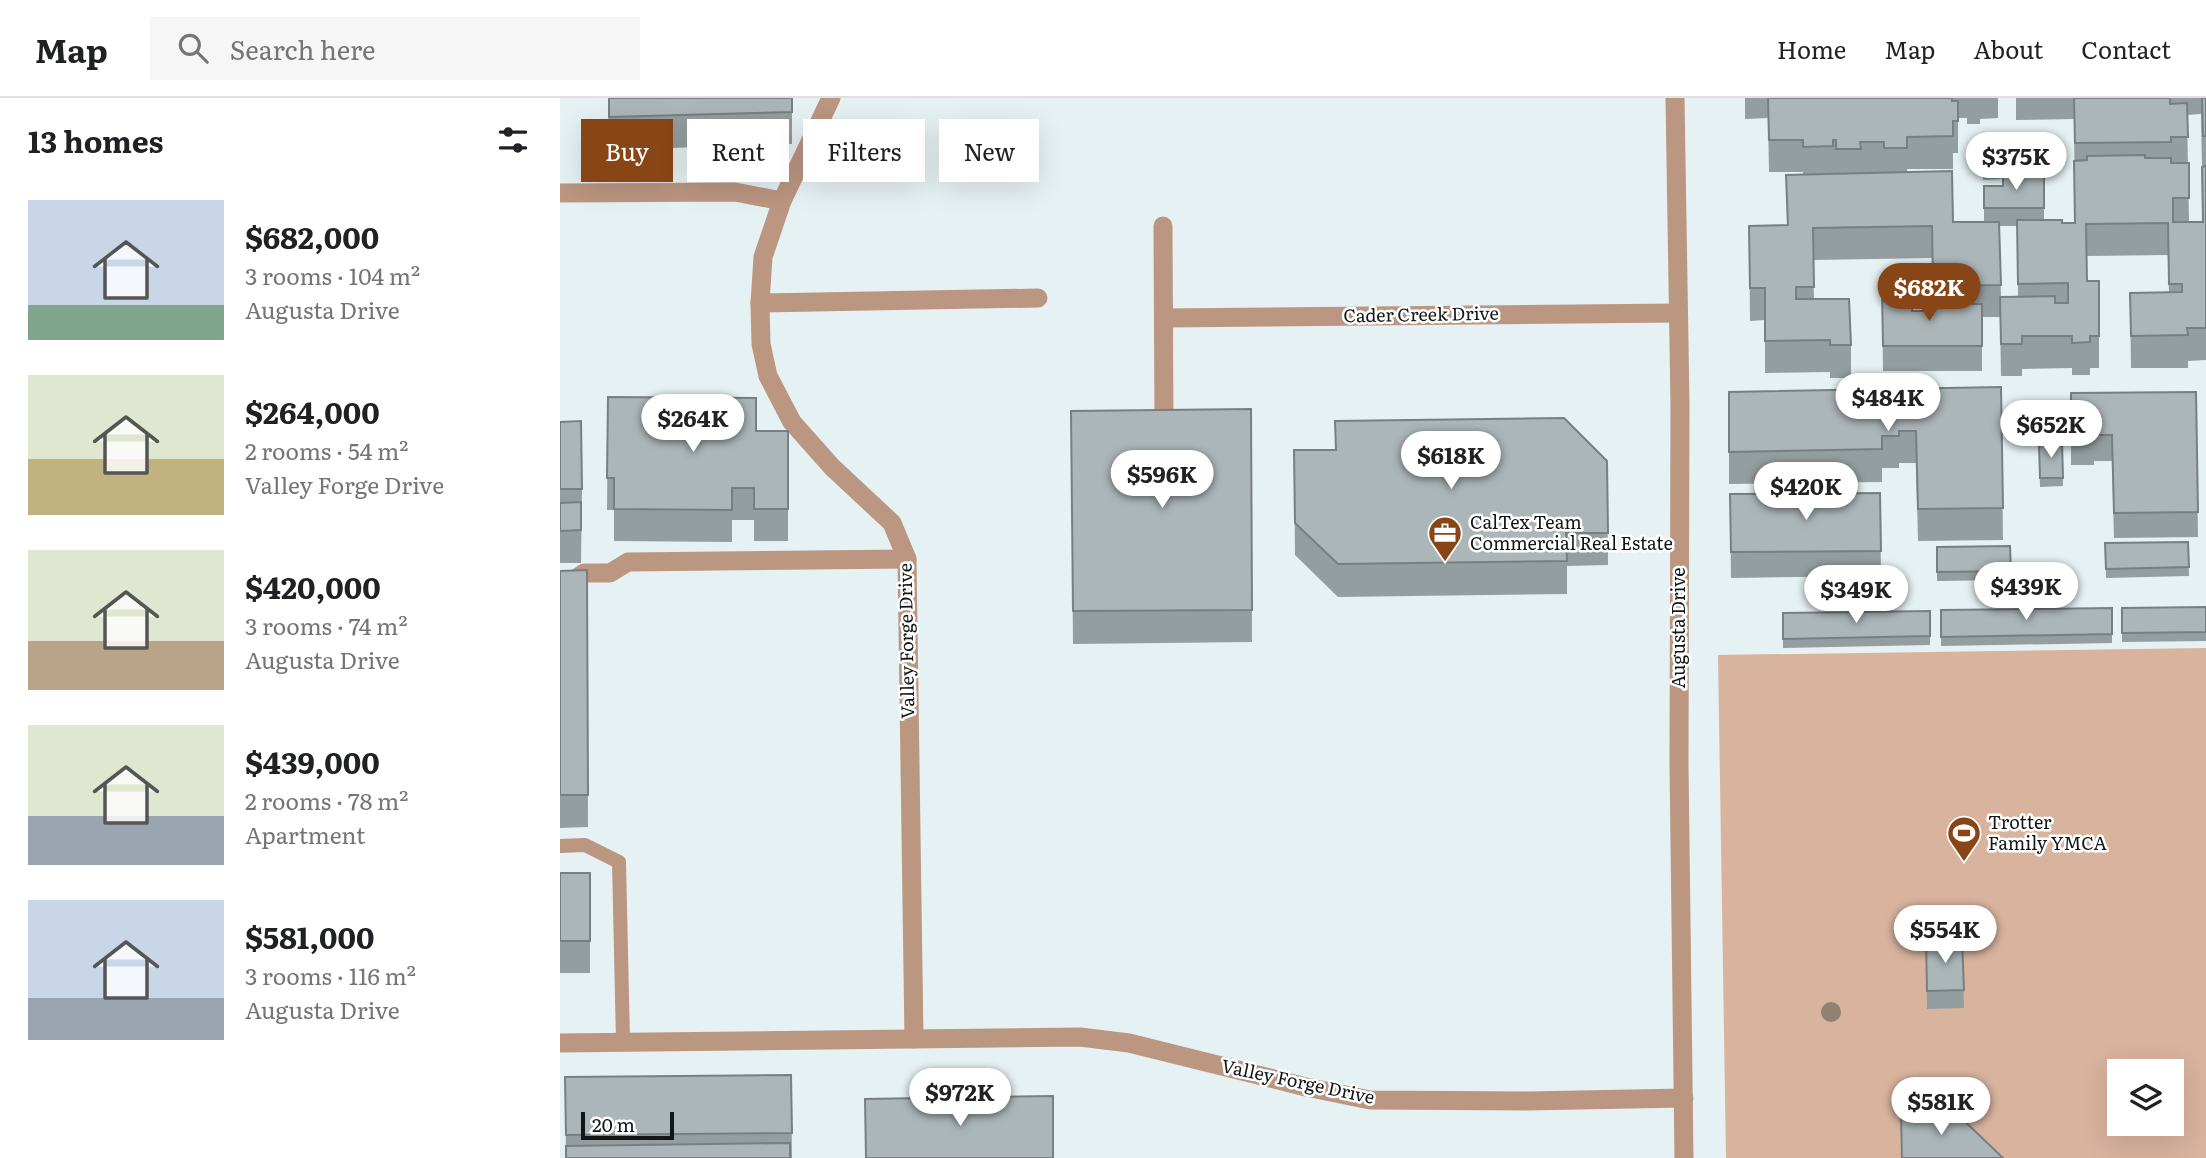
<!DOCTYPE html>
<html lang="en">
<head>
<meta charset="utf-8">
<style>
  :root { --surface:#fff; --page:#f6f6f6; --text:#202124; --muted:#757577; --line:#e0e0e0; --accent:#884516 }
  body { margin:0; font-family:Literata,serif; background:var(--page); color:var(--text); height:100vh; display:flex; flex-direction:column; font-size:26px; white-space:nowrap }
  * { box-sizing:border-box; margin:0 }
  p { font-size:23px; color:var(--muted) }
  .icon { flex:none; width:38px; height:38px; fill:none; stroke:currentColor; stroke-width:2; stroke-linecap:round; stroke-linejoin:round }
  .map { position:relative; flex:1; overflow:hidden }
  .details { display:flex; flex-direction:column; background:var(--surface); width:560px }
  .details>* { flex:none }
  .guide { position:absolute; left:21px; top:21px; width:665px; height:63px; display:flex; gap:14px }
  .tools { position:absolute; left:1547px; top:961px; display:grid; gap:14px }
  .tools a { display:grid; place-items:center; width:77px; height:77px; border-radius:0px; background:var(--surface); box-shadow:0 7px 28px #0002; font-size:35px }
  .scale { position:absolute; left:21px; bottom:18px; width:93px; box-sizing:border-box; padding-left:7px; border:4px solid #121616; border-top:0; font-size:19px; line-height:24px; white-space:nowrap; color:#121616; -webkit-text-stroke:5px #fff; paint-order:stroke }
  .price { position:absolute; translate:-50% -60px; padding:0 16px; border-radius:24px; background:#fff; color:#222; font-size:23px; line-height:46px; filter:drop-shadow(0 2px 4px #0008) }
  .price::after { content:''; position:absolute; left:50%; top:42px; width:21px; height:16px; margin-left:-10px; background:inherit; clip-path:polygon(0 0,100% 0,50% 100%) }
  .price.current { background:var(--accent); color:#fff }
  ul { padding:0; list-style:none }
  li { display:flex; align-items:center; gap:21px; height:175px; padding:0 28px }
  li span { display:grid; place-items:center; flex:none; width:196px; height:140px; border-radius:0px; color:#555 }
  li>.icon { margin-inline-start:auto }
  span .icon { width:84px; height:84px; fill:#fffc; stroke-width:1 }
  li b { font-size:30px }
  h2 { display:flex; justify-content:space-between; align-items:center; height:84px; padding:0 28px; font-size:30px }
  .chip { padding:0 24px; border-radius:0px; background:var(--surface); box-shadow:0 7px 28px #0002; font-size:24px; line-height:63px }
  .chip.current { background:var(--accent); color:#fff }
  header { display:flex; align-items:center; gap:42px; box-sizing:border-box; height:98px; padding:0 35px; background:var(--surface); border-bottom:2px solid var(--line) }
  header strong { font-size:33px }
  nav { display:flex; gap:38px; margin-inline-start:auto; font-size:24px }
  .search { width:490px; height:63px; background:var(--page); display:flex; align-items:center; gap:18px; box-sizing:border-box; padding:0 24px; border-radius:0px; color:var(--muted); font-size:26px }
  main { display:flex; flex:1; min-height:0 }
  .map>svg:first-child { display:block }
  .green { fill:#d8b39e; fill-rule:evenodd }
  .water { fill:#72a9b6 }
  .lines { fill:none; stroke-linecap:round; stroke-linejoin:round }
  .service { stroke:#bb9681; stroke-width:14 }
  .minor { stroke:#bb9681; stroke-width:19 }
  .tertiary { stroke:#bb9681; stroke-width:19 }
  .tree { fill:#928172 }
  .wall { fill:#949d9f; fill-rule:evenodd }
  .building { fill:#acb6b9; stroke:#787f82; stroke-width:2 }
  .labels { text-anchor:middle; stroke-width:5; stroke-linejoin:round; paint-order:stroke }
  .street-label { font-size:18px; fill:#121616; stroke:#fff }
  .poi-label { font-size:18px; fill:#121616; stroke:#fff; text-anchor:start }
</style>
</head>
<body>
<header>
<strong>Map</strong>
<div class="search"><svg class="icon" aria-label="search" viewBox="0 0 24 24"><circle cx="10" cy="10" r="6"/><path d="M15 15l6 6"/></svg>Search here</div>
<nav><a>Home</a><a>Map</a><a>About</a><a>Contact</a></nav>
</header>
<main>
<section class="details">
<h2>13 homes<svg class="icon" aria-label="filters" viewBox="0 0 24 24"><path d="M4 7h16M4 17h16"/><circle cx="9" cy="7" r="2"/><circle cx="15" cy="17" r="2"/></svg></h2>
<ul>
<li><span style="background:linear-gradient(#c9d6e8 75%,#7fa58c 0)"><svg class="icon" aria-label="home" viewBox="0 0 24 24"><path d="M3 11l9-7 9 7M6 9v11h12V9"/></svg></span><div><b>$682,000</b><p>3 rooms · 104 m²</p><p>Augusta Drive</p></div></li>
<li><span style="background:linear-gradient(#dfe7d0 60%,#c2b280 0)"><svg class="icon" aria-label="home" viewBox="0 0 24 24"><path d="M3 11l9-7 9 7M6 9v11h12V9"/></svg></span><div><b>$264,000</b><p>2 rooms · 54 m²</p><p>Valley Forge Drive</p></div></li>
<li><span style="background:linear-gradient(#dfe7d0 65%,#b9a48a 0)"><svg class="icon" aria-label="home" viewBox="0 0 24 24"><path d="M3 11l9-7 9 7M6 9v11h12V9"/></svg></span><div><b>$420,000</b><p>3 rooms · 74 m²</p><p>Augusta Drive</p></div></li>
<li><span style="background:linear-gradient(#dfe7d0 65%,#9aa5b1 0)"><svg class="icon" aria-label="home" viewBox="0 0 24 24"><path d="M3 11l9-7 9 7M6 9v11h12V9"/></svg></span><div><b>$439,000</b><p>2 rooms · 78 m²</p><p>Apartment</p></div></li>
<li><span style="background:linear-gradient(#c9d6e8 70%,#9aa5b1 0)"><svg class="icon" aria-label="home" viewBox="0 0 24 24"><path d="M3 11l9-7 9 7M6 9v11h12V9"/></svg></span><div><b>$581,000</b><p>3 rooms · 116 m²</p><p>Augusta Drive</p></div></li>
</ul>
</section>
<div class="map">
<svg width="1646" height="1060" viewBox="0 0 1646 1060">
  <rect width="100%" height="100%" fill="#e6f1f3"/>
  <path class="green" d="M1646 550V1060H1166L1158 557ZM1559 973H1612V1026H1559Z"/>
  <polygon class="water" points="1455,40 1477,40 1478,73 1441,74 1441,81 1423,82 1422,57 1455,57"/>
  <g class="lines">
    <polyline class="service" points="0,748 25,747 59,764 63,943"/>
    <g class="minor">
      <polyline points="271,0 222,103 203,159 200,205 201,246 208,278 232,324 272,369 332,425 347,461 354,941"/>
      <polyline points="0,95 175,94 222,103"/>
      <polyline points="603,128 604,324"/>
      <polyline points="200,205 478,200"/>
      <polyline points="604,220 1117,215"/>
      <polyline points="0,486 10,485 24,475 50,475 68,464 347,461"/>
    </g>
    <g class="tertiary">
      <polyline points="1115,0 1120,307 1119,666 1124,1060"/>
      <polyline points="0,945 520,939 569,945 746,989 810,1002 967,1003 1124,1000"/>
    </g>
  </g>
  <circle class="tree" cx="1271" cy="914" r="10"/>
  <g class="wall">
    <polygon points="48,0 232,0 232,46 49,52"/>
    <path d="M1185 0H1438V20L1420 21V26H1407V20H1398V55H1393V71H1347V74L1393 124H1424V88H1443L1463 79 1484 78V122L1502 125H1515L1514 21 1456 22V0H1646V262L1628 263V270H1571L1570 195H1609L1608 157 1527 158V183H1539V270H1530V277H1512V270L1462 271V278H1441L1440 219H1422V273H1323L1322 193 1352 213H1366L1373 206 1372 160 1253 162 1254 201 1291 247V280H1270V274L1205 275V222L1190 223 1189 128 1227 127 1226 77 1243 76V74H1209L1208 20 1185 21ZM1641 16 1643 124H1629L1627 17ZM1439 128H1457L1458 198 1441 199Z"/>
    <polygon points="1441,289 1443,442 1358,443 1356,365 1339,365 1339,370 1322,370 1322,384 1169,386 1169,294"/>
    <polygon points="1636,294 1638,439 1554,440 1552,363 1534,363 1534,367 1511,367 1511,295"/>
    <polygon points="48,299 196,333 228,333 228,443 194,443 194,422 172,422 172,444 54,443 54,412 47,412"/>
    <polygon points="691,311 692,544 513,546 511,313"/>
    <polygon points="0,324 22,391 21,465 0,465"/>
    <polygon points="1502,344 1503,388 1480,389 1479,345"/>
    <polygon points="734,352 1047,363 1048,467 1007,468 1007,496 778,499 735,457"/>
    <polygon points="1320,395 1321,478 1171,480 1170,396"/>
    <polygon points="1628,444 1629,478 1546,480 1545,445"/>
    <polygon points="1450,448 1451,482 1377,483 1377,449"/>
    <polygon points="27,472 28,729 0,730 0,473"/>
    <polygon points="1646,509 1646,543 1562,544 1562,510"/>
    <polygon points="1552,510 1552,545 1381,548 1381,512"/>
    <polygon points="1370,513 1370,547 1223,550 1223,515"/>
    <rect x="0" y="775" width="30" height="100"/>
    <polygon points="1402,841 1404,910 1367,911 1366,842"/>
    <polygon points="231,977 232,1060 6,1060 5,979"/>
  </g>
  <g class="building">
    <polygon points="49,0 232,0 232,14 49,19"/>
    <polygon points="1208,0 1392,0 1392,3 1398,3 1398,23 1393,23 1393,38 1347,39 1347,50 1324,50 1324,44 1300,44 1301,51 1276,51 1276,42 1273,42 1273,48 1243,49 1243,42 1209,42"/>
    <polygon points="1514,0 1610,0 1610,6 1627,5 1628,39 1611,39 1611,44 1515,45"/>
    <polygon points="1642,0 1646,0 1646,38 1643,38"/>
    <polygon points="1585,57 1585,60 1611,60 1611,65 1629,65 1629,100 1613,100 1613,124 1643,124 1642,69 1646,68 1646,230 1627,230 1628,237 1571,238 1570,195 1622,194 1622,186 1609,186 1608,125 1526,126 1527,183 1539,183 1539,238 1530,238 1530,244 1512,245 1512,238 1462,238 1462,246 1441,246 1440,199 1495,198 1495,205 1508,205 1508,185 1458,186 1457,122 1502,122 1502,125 1515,125 1514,63 1527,62 1527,58"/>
    <polygon points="1392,73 1393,124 1439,124 1441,187 1373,188 1372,128 1253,130 1254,189 1236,189 1236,201 1289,201 1291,247 1270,247 1270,242 1205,243 1205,190 1190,190 1189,128 1228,127 1226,77"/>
    <polygon points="1443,73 1463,73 1463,79 1484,78 1484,110 1424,110 1424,88 1443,88"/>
    <polygon points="1352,192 1352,213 1366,213 1366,206 1422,206 1422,248 1323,248 1322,193"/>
    <polygon points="1441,289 1443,410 1358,411 1356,333 1339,333 1339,338 1322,338 1322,351 1169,354 1169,294"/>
    <polygon points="1636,294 1638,414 1554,415 1552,337 1534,337 1534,341 1511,342 1511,295"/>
    <polygon points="48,299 196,300 196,333 228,333 228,411 194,411 194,390 172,390 172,412 54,411 54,380 47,380"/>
    <polygon points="691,311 692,512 513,513 511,313"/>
    <polygon points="1004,320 1047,363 1048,435 1006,435 1007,463 778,466 735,425 734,352 776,352 775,323"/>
    <polygon points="21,323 22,391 0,391 0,324"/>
    <polygon points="1502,344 1503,380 1480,380 1479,345"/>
    <polygon points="1320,395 1321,453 1171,454 1170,396"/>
    <polygon points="21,404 21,432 0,433 0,405"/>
    <polygon points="1628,444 1629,469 1546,471 1545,445"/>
    <polygon points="1450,448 1451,473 1377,474 1377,449"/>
    <polygon points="27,472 28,697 0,697 0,473"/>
    <polygon points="1646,509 1646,534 1562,535 1562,510"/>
    <polygon points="1552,510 1552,536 1381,539 1381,512"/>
    <polygon points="1370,513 1370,538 1223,541 1223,515"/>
    <rect x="0" y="775" width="30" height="68"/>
    <polygon points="1402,841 1404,892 1367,893 1366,842"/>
    <polygon points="231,977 232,1035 6,1037 5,979"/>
    <polygon points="493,998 493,1060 306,1060 305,1001"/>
    <polygon points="1393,1012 1443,1060 1342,1060 1341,1013"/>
    <polygon points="230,1045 230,1060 6,1060 6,1048"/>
  </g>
  <defs>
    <g id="office-pin" transform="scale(1.75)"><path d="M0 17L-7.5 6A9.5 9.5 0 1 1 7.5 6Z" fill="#884516" stroke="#fff"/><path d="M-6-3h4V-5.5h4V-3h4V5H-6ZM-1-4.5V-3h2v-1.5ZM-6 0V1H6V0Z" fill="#fff"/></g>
    <g id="stadium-pin" transform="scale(1.75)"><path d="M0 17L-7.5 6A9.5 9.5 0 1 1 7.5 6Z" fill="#884516" stroke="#fff"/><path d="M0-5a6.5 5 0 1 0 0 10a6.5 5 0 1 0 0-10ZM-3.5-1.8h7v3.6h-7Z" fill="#fff"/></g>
  </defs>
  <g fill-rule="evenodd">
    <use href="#office-pin" x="885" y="435"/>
    <use href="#stadium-pin" x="1404" y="735"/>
  </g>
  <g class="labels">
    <g class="street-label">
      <text transform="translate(861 217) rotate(-1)" y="6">Cader Creek Drive</text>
      <text transform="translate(1119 530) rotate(-90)" y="6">Augusta Drive</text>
      <text transform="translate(347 543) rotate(-91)" y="6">Valley Forge Drive</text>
      <text transform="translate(738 984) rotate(12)" y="6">Valley Forge Drive</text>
    </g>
    <g class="poi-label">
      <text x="910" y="431">CalTex Team<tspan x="910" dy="21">Commercial Real Estate</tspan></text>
      <text x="1428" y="731">Trotter<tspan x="1428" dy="21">Family YMCA</tspan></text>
    </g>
  </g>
</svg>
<div class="tools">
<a><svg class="icon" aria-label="layers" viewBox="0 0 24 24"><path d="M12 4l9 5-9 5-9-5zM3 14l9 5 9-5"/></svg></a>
</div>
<div class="scale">20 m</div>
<b class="price" style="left:1456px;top:94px">$375K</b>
<b class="price current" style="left:1369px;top:225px">$682K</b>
<b class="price" style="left:1328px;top:335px">$484K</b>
<b class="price" style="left:133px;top:356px">$264K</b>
<b class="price" style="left:1491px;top:362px">$652K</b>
<b class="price" style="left:891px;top:393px">$618K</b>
<b class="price" style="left:602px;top:412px">$596K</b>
<b class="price" style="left:1246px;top:424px">$420K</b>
<b class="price" style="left:1466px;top:524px">$439K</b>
<b class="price" style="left:1296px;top:527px">$349K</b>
<b class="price" style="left:1385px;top:867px">$554K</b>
<b class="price" style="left:400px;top:1030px">$972K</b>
<b class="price" style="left:1381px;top:1039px">$581K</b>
<div class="guide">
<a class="chip current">Buy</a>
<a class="chip">Rent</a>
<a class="chip">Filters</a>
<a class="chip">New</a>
</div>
</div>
</main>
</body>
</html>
